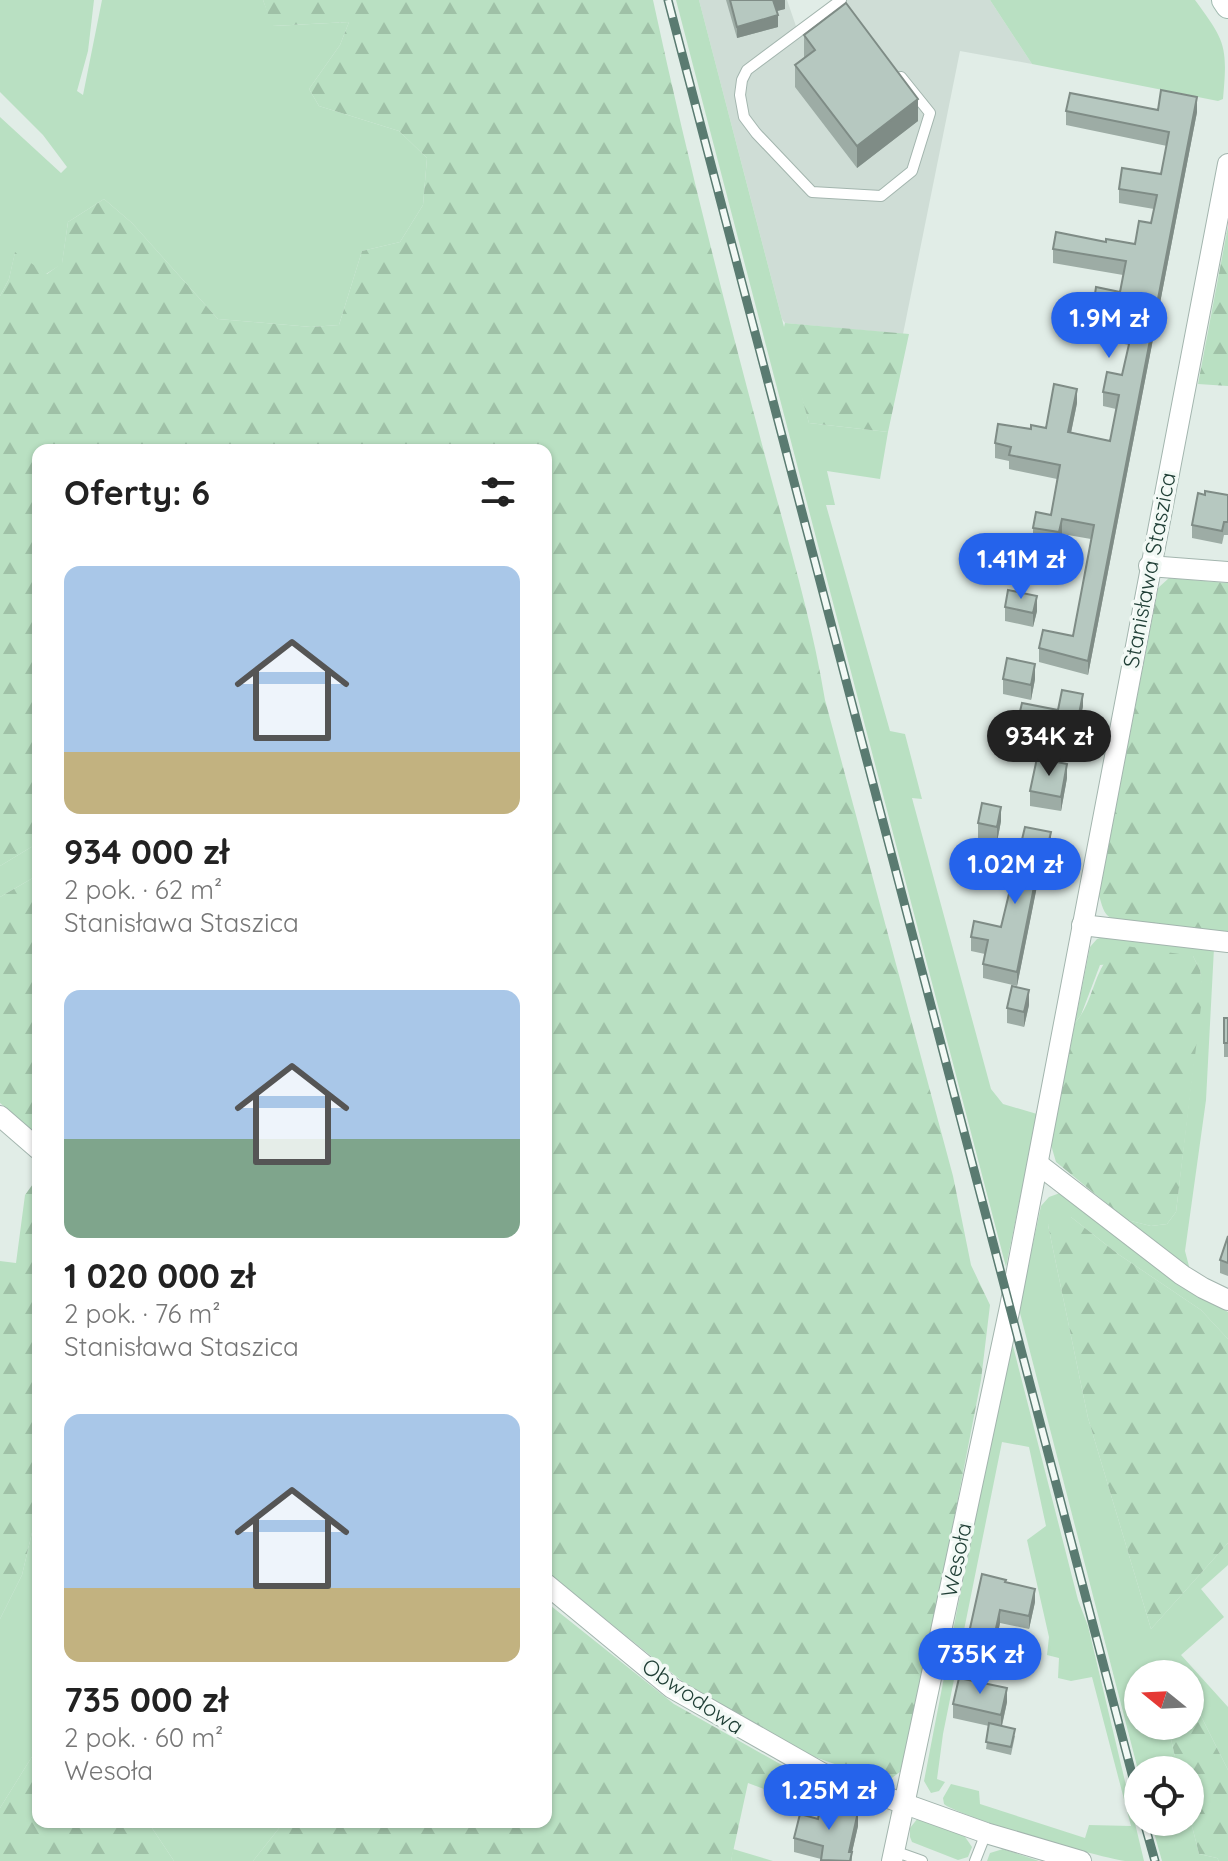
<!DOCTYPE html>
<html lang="pl">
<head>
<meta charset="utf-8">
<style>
  :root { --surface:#fff; --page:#f2f2f2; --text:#222; --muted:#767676; --accent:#2563eb }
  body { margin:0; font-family:Quicksand,sans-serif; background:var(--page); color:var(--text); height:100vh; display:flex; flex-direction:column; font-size:30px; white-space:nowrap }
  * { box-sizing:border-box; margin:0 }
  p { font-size:26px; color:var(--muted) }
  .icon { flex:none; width:44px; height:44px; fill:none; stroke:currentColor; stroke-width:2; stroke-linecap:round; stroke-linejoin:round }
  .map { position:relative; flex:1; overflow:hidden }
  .drawer { position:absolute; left:32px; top:444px; width:520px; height:1384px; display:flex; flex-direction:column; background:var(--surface); border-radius:16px; box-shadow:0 2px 6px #0004 }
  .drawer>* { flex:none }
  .needle { width:52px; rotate:288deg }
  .buttons { position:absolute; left:1124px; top:1660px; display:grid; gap:16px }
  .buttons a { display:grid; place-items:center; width:80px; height:80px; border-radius:50%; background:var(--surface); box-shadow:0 2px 6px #0004; font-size:40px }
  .price { position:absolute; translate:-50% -68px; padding:0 18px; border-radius:28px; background:var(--accent); color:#fff; font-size:26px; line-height:52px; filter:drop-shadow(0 2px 4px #0008) }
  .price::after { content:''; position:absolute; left:50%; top:48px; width:24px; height:18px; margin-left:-12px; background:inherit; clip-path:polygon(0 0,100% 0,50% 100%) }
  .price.selected { background:#222; color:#fff }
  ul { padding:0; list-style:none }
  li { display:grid; align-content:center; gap:16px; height:424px; padding:0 32px }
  li span { display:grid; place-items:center; height:248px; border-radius:16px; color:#555 }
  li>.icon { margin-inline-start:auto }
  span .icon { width:144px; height:144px; fill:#fffc; stroke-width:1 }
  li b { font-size:34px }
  h2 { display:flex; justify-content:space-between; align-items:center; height:96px; padding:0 32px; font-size:34px }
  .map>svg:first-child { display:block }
  .built { fill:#cfddd6 }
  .green { fill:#b9e0c2 }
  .forest { fill:url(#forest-firs) }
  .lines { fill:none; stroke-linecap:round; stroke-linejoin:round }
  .service-casing { stroke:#a3b5ae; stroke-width:12 }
  .minor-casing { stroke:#a3b5ae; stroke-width:22 }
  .secondary-casing { stroke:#9fbaaf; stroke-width:26 }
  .service { stroke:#fff; stroke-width:10 }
  .minor { stroke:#fff; stroke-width:20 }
  .secondary { stroke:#fff; stroke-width:24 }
  .rail-casing { stroke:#5a7b71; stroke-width:9 }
  .rail { stroke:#f2f9f5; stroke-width:6; stroke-dasharray:18; stroke-linecap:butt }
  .wall { fill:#9daca5 }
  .shaded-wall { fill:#7f8c86 }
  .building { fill:#b6c8c0; stroke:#7f8c86; stroke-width:2 }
  .labels { text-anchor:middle; stroke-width:7; stroke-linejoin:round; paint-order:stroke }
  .street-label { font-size:22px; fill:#203f36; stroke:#f2f9f5 }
</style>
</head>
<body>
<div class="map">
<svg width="1228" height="1861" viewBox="0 0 1228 1861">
  <defs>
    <pattern id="forest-firs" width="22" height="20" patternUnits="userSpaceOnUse" patternTransform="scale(2)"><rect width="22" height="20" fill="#b9e0c2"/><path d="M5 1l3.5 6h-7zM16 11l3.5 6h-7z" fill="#9fc1a7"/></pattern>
  </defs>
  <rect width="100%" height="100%" fill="#e1ede7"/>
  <polygon class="built" points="699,0 787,0 798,32 840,0 990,0 1032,64 960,51 903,334 785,323 782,319"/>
  <g class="green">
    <polygon points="0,0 94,0 88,51 77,91 83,95 102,0 263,0 273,26 349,22 340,45 309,89 319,106 399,131 427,158 423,205 400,242 362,251 339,325 311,327 218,319 132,223 104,199 68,222 62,264 46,274 15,253 9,279 0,296 0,117 61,173 67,167 43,135 0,92"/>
    <polygon points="676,0 699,0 809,423 888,432 880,479 827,471 835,505 826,505 890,731 905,734 922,799 912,798 991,1089 1003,1104 1037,1114 1006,1267"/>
    <path d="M990 0H1195C1225 41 1228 45 1223 99L1218 101 1032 64Z"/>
    <polygon points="38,843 38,875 0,897 0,866"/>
    <polygon points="1109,935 1214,948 1206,1100 1185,1251 1190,1270 1127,1220 1151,1226 1167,1224 1176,1212 1202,990 1200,970 1193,956 1100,965 1081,1015 1075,1023 1090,947 1097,939"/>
    <polygon points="1060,1193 1185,1288 1228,1312 1228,1339 1201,1310 1118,1254 1071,1217 1048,1225 1088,1418 1151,1629 1228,1543 1228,1565 1201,1589 1224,1617 1181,1655 1228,1707 1228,1770 1190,1694 1190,1674 1176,1674 1165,1669 1160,1674 1138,1674 1138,1726 1168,1726 1178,1770 1138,1770 1019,1309 1041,1206 1049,1197"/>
    <path d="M1012 1342 1078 1600 1088 1626 1144 1861C1138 1861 1131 1861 1125 1861 1100 1858 960 1817 944 1804L943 1798 951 1784 979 1791 980 1804 1085 1838 1089 1825 1131 1826 1092 1677 1071 1681 1058 1678 1059 1658 1047 1655 1049 1637 1027 1540 1046 1526 1029 1447 1002 1442 943 1734 937 1779 945 1782 939 1791 931 1793 924 1781 981 1486Z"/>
    <polygon points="38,1507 38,1754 33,1755 0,1808 0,1619 22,1575"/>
    <polygon points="918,1818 963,1834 972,1847 968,1857 958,1860 912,1842 910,1837 910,1828"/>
    <polygon points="1190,1818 1199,1854 1217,1858 1219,1861 1162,1861 1151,1822 1190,1822"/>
    <polygon points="148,1822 284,1822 253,1861 174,1861"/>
    <polygon points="733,1849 773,1861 731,1861"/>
    <polygon points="1003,1849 1039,1861 987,1861 990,1853"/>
  </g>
  <g class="forest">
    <path d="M263 0H653C684 144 720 287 758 429 781 519 810 608 825 700L953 1176 971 1265 990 1305 981 1380 909 1751 900 1772 889 1780 857 1772 812 1756 688 1686 546 1571V450H38V843L0 866V296L9 279 15 252 47 274 62 263 68 222 104 199 132 223 218 319 311 327 339 325 362 251 400 242 423 205 427 158 399 131 319 106 309 89 340 45 349 22 272 26Z"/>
    <polygon points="1228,226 1228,386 1198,384"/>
    <polygon points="785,323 909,334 888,432 809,423 783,331"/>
    <path d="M1169 578 1228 583V932C1198 930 1136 931 1111 918 1103 914 1102 904 1099 896L1158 588Z"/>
    <polygon points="38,875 38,1135 0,1103 0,897"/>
    <path d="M1119 945 1193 956 1200 970 1203 990 1176 1212 1167 1224 1151 1226 1127 1220 1056 1162 1051 1145 1075 1023C1096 999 1091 971 1119 945Z"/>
    <polygon points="38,1177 38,1507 22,1575 0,1619 0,1261 16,1263 25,1195"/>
    <polygon points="1057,1216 1071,1217 1118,1254 1201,1310 1228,1339 1228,1543 1151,1629 1088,1418 1048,1225"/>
    <polygon points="546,1602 674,1704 810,1781 804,1804 748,1783 731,1861 253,1861 284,1822 546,1822"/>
    <polygon points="1190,1694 1228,1770 1228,1861 1219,1861 1217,1858 1199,1854 1190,1818 1190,1770 1178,1770 1168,1726 1190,1726"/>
    <polygon points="38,1754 38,1822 148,1822 174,1861 0,1861 0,1808 33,1755"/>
  </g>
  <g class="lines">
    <g class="service-casing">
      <g id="service">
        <polyline points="841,0 747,70 742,80 740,95 744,117 756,133 812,192 881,196 912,171 930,113 901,77"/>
        <polyline points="894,1851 922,1861"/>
        <polyline points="975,1861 986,1833"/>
      </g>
    </g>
    <g class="minor-casing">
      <g id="minor">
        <polyline points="1149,566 1228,572"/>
        <polyline points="1082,925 1228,942"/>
        <polyline points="0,1116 38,1149"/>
        <polyline points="1038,1164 1182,1275 1203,1288 1228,1300"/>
        <polyline points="546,1584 672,1688 827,1776 986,1833 1081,1861"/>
        <polyline points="892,1861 1010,1307 1228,164"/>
      </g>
    </g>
    <g class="secondary-casing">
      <polyline id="secondary" points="1224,0 1228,6"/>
    </g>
    <use href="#service" class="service"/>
    <use href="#minor" class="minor"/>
    <use href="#secondary" class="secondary"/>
    <g class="rail-casing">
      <g id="rail">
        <polyline points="668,0 1138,1797"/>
        <polyline points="1144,1822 1155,1861"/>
      </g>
    </g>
    <use href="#rail" class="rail"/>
  </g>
  <g class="wall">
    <polygon points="726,0 785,0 785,9 777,11 778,27 737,38"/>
    <polygon points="804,35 918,121 857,168 795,87 795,65 804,58"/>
    <polygon points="1158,110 1197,112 1088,675 1039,662 1039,648 1073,636 1091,539 1062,534 1059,547 1033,542 1033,528 1051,515 1057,479 1009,469 1009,461 995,458 995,443 1031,429 1046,428 1077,403 1071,433 1110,441 1116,409 1103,406 1103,392 1122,375 1129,345 1096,338 1097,316 1094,316 1094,301 1120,292 1123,275 1053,263 1053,249 1106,242 1135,244 1151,223 1154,209 1119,203 1119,189 1161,174 1167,146 1066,125 1066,111"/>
    <polygon points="1205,495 1228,495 1228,535 1224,535 1222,544 1192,538 1192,525"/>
    <polygon points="1005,607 1037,611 1033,627 1005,621"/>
    <polygon points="1003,679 1035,679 1031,700 1003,694"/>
    <polygon points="1083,706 1075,746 1017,736 1017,724 1058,710"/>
    <polygon points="1067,778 1061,811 1030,806 1030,791"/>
    <polygon points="1001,821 997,842 978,838 978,823"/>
    <polygon points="1025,827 1051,846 1045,872 1040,871 1017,986 983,978 983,964 985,954 971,951 971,937 1001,927"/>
    <polygon points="1029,1005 1024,1027 1007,1023 1007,1008"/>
    <rect x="1224" y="1018" width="4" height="39"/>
    <polygon points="1228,1236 1228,1276 1220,1273 1220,1260"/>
    <polygon points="1006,1582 1035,1602 1029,1629 1000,1623 990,1670 965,1664 965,1651"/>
    <polygon points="1007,1702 1002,1726 1015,1736 1011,1755 986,1749 989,1726 953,1718 953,1704"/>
    <polygon points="818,1819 858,1826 852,1852 852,1861 821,1861 821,1859 794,1852 794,1838"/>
  </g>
  <g class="shaded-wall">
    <polygon points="773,0 785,0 785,9 773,12"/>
    <polygon points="778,15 778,27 737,38 737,27"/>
    <polygon points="1197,97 1197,112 1088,675 1088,661"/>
    <polygon points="918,99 918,121 857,168 857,146"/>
    <polygon points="1077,389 1077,403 1068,447 1068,432"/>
    <polygon points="1062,519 1062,534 1059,547 1059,532"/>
    <polygon points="1037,596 1037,611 1033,627 1033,613"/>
    <polygon points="1035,664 1035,679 1031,700 1031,685"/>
    <polygon points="1083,694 1083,706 1075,746 1075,734"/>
    <polygon points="1067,764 1067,778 1061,811 1061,797"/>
    <polygon points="1001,807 1001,821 997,842 997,827"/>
    <polygon points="1051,832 1051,846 1045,872 1045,858"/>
    <polygon points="1040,857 1040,871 1017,986 1017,972"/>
    <polygon points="1029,990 1029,1005 1024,1027 1024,1012"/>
    <polygon points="1035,1589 1035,1602 1029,1629 1029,1616"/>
    <polygon points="1000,1610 1000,1623 990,1670 990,1656"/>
    <polygon points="1007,1688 1007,1702 1001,1729 1001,1715"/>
    <polygon points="858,1812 858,1826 850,1861 849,1852"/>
  </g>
  <g class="building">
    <polygon points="730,0 775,0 773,0 778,15 737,27"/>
    <polygon points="846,3 918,99 857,146 795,65 815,50 804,35"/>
    <polygon points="1161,90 1197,97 1088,661 1039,648 1043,630 1073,636 1094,525 1062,519 1059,532 1033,528 1036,512 1051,515 1060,465 1009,455 1011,447 995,443 998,424 1031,429 1031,425 1046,428 1054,384 1077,389 1068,432 1110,441 1119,395 1103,392 1107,372 1122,375 1132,331 1096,323 1100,302 1094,301 1096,287 1120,292 1126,261 1053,249 1056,232 1106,242 1106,239 1135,244 1139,221 1151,223 1157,195 1119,189 1122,168 1161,174 1169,132 1066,111 1070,93 1158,110"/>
    <polygon points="1205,491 1228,495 1228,522 1224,522 1222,531 1192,525 1198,493 1205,495"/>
    <polygon points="1008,590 1037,596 1033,613 1005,607"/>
    <polygon points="1007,658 1035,664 1031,685 1003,679"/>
    <polygon points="1062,690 1083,694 1075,734 1017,724 1022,703 1058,710"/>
    <polygon points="1037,758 1067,764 1061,797 1030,791"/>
    <polygon points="982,803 1001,807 997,827 978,823"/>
    <polygon points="1025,827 1051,832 1045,858 1040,857 1017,972 983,964 988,940 971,937 974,921 1001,927"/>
    <polygon points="1012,986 1029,990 1024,1012 1007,1008"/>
    <rect x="1224" y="1018" width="4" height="25"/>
    <polygon points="1228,1236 1228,1263 1220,1260"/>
    <polygon points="982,1574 1006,1580 1005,1582 1035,1589 1029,1616 1000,1610 990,1656 965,1651"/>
    <polygon points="959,1678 1007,1688 1001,1715 953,1704"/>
    <polygon points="989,1723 1015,1729 1011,1747 986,1742"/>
    <polygon points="826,1804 858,1812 849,1852 852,1852 850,1861 821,1860 823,1846 794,1838 800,1814 818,1819 820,1808"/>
  </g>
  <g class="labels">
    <g class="street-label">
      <text transform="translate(1149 570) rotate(-79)" y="8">Stanisława Staszica</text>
      <text transform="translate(956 1560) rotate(-78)" y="8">Wesoła</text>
      <text transform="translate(693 1696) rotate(34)" y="8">Obwodowa</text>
    </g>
  </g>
</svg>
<div class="buttons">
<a><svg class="needle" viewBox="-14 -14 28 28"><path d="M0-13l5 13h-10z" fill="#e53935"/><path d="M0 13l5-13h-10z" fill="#767676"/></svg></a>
<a><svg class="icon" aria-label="locate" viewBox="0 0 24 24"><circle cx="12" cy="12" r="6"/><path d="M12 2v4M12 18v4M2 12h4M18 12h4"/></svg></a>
</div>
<b class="price" style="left:1109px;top:360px">1.9M zł</b>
<b class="price" style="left:1021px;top:601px">1.41M zł</b>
<b class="price selected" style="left:1049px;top:778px">934K zł</b>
<b class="price" style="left:1015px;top:906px">1.02M zł</b>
<b class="price" style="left:980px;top:1696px">735K zł</b>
<b class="price" style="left:829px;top:1832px">1.25M zł</b>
<section class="drawer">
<h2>Oferty: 6<svg class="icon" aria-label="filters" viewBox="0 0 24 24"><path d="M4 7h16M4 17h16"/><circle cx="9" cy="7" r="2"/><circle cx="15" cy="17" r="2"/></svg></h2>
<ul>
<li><span style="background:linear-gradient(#a9c7e8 75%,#c2b280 0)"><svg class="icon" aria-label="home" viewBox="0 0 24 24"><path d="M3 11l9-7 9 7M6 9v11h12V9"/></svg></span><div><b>934 000 zł</b><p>2 pok. · 62 m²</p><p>Stanisława Staszica</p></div></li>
<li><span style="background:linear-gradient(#a9c7e8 60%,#7fa58c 0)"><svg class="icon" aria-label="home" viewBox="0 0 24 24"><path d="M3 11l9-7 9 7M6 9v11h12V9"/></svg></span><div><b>1 020 000 zł</b><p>2 pok. · 76 m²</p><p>Stanisława Staszica</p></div></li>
<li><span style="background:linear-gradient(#a9c7e8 70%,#c2b280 0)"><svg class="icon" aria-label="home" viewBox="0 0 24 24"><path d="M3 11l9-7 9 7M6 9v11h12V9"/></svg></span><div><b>735 000 zł</b><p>2 pok. · 60 m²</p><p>Wesoła</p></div></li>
</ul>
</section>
</div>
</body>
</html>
